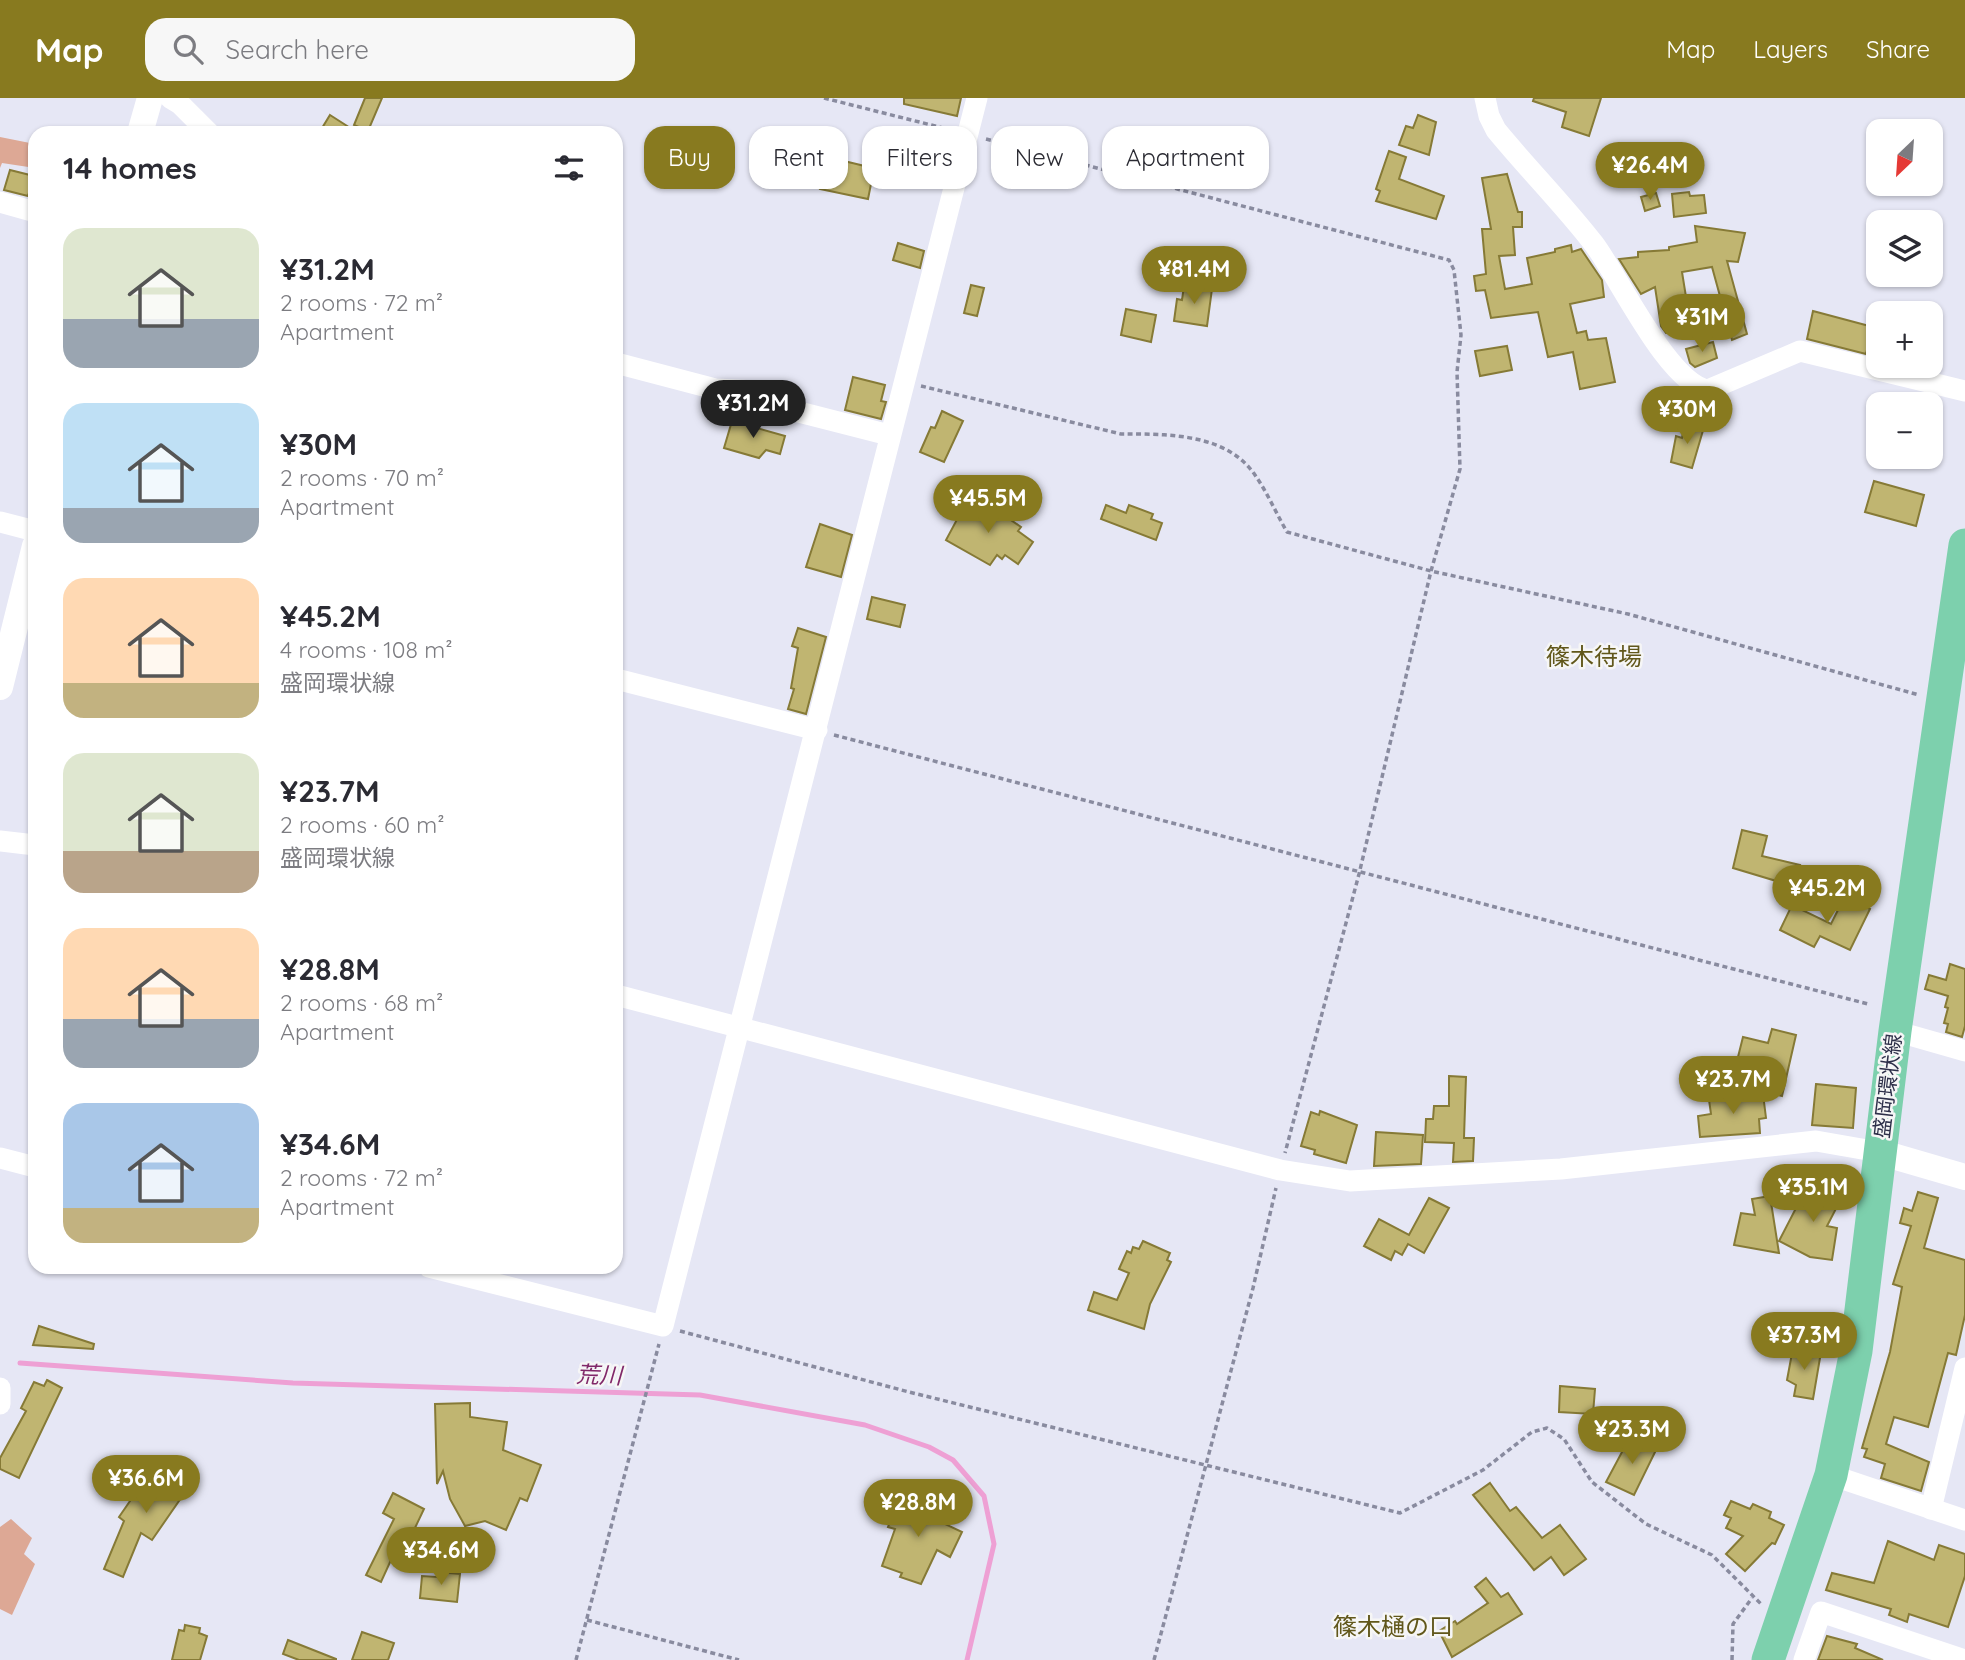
<!DOCTYPE html>
<html lang="en">
<head>
<meta charset="utf-8">
<style>
  :root { --surface:#fff; --page:#f7f7f7; --text:#2b2b33; --muted:#7c7c81; --accent:#887a1f }
  body { margin:0; font-family:Quicksand,"Noto Sans JP",sans-serif; background:var(--page); color:var(--text); height:100vh; display:flex; flex-direction:column; font-size:26px; white-space:nowrap }
  * { box-sizing:border-box; margin:0 }
  p { font-size:23px; color:var(--muted) }
  .icon { flex:none; width:38px; height:38px; fill:none; stroke:currentColor; stroke-width:2; stroke-linecap:round; stroke-linejoin:round }
  .map { position:relative; flex:1; overflow:hidden }
  .sheet { position:absolute; left:28px; top:28px; width:595px; height:1148px; display:flex; flex-direction:column; background:var(--surface); border-radius:21px; box-shadow:0 2px 5px #0004 }
  .sheet>* { flex:none }
  .banner { position:absolute; left:644px; top:28px; width:665px; height:63px; display:flex; gap:14px }
  .needle { width:46px; rotate:205deg }
  .controls { position:absolute; left:1866px; top:21px; display:grid; gap:14px }
  .controls a { display:grid; place-items:center; width:77px; height:77px; border-radius:14px; background:var(--surface); box-shadow:0 2px 5px #0004; font-size:35px }
  .price { position:absolute; translate:-50% -60px; padding:0 16px; border-radius:24px; background:var(--accent); color:#fff; font-size:23px; line-height:46px; filter:drop-shadow(0 2px 4px #0008) }
  .price::after { content:''; position:absolute; left:50%; top:42px; width:21px; height:16px; margin-left:-10px; background:inherit; clip-path:polygon(0 0,100% 0,50% 100%) }
  .price.current { background:#222; color:#fff }
  ul { padding:0; list-style:none }
  li { display:flex; align-items:center; gap:21px; height:175px; padding:0 35px }
  li span { display:grid; place-items:center; flex:none; width:196px; height:140px; border-radius:21px; color:#555 }
  li>.icon { margin-inline-start:auto }
  span .icon { width:84px; height:84px; fill:#fffc; stroke-width:1 }
  li b { font-size:30px }
  h2 { display:flex; justify-content:space-between; align-items:center; height:84px; padding:0 35px; font-size:30px }
  .chip { padding:0 24px; border-radius:21px; background:var(--surface); box-shadow:0 2px 5px #0004; font-size:24px; line-height:63px }
  .chip.current { background:var(--accent); color:#fff }
  header { display:flex; align-items:center; gap:42px; box-sizing:border-box; height:98px; padding:0 35px; background:var(--accent); color:#fff }
  header strong { font-size:33px }
  nav { display:flex; gap:38px; margin-inline-start:auto; font-size:24px }
  .search { width:490px; height:63px; background:var(--page); display:flex; align-items:center; gap:18px; box-sizing:border-box; padding:0 24px; border-radius:21px; color:var(--muted); font-size:26px }
  .map>svg:first-child { display:block }
  .green { fill:#dda895 }
  .lines { fill:none; stroke-linecap:round; stroke-linejoin:round }
  .stream { stroke:#eea0d4; stroke-width:5 }
  .building { fill:#c0b571; stroke:#867a36; stroke-width:2 }
  .path { stroke:#898b9f; stroke-width:3.5; stroke-dasharray:5 3.5; stroke-linecap:butt }
  .minor { stroke:#fff; stroke-width:21 }
  .tertiary { stroke:#fff; stroke-width:26 }
  .primary { stroke:#7dd0ad; stroke-width:33 }
  .labels { text-anchor:middle; stroke-width:5; stroke-linejoin:round; paint-order:stroke }
  .street-label { font-size:21px; fill:#2e304a; stroke:#f6f6f6 }
  .water-label { font-size:23px; font-style:italic; fill:#812869; stroke:#f6f6f6 }
  .quarter-label { font-size:24px; fill:#61571b; stroke:#f6f6f6 }
</style>
</head>
<body>
<header>
<strong>Map</strong>
<div class="search"><svg class="icon" aria-label="search" viewBox="0 0 24 24"><circle cx="10" cy="10" r="6"/><path d="M15 15l6 6"/></svg>Search here</div>
<nav><a>Map</a><a>Layers</a><a>Share</a></nav>
</header>
<div class="map">
<svg width="1965" height="1562" viewBox="0 0 1965 1562">
  <rect width="100%" height="100%" fill="#e6e7f5"/>
  <g class="green">
    <polygon points="0,39 35,46 35,70 2,65 0,70"/>
    <polygon points="11,1421 32,1440 24,1456 35,1466 12,1517 0,1511 0,1429"/>
  </g>
  <g class="lines">
    <polyline class="stream" points="20,1265 293,1285 700,1297 865,1327 929,1349 953,1362 984,1398 994,1446 967,1562"/>
  </g>
  <g class="building">
    <polygon points="365,0 382,0 368,33 354,27"/>
    <polygon points="904,0 961,0 957,18 904,6"/>
    <polygon points="1534,0 1601,0 1589,38 1562,29 1566,14 1533,3"/>
    <polygon points="330,17 358,35 319,35"/>
    <polygon points="1418,17 1436,24 1429,57 1399,47 1406,28 1413,30"/>
    <polygon points="894,34 909,39 897,78 874,71 868,101 820,91 826,64 843,68 844,63 873,70 881,46 890,49"/>
    <polygon points="1389,53 1406,59 1399,81 1444,98 1436,121 1376,103 1380,93 1376,91"/>
    <polygon points="10,72 34,78 28,98 4,92"/>
    <polygon points="1507,76 1518,114 1522,114 1522,129 1513,129 1515,157 1499,158 1505,191 1532,186 1527,160 1555,154 1555,151 1571,147 1572,154 1581,151 1602,182 1604,199 1570,206 1577,235 1586,233 1588,242 1606,240 1615,284 1580,291 1573,254 1548,259 1538,214 1491,220 1485,192 1476,193 1474,178 1486,176 1482,131 1491,131 1482,80"/>
    <polygon points="1689,94 1690,98 1704,97 1706,115 1674,119 1672,96"/>
    <polygon points="1656,95 1660,108 1645,113 1641,99"/>
    <polygon points="1695,128 1745,135 1738,164 1727,163 1747,236 1732,242 1712,169 1682,174 1691,230 1666,235 1661,228 1655,189 1641,196 1619,161 1638,159 1638,154 1669,152 1669,149 1697,144"/>
    <polygon points="898,145 924,153 920,170 893,162"/>
    <polygon points="971,187 984,190 977,218 964,215"/>
    <polygon points="1184,188 1212,191 1207,228 1174,223 1177,201 1182,202"/>
    <polygon points="1126,211 1156,217 1151,244 1121,237"/>
    <polygon points="1813,213 1873,229 1866,256 1807,241"/>
    <polygon points="1713,244 1717,260 1695,269 1690,265 1686,251"/>
    <polygon points="1507,248 1512,272 1480,278 1475,253"/>
    <polygon points="853,279 885,287 881,303 886,304 881,321 845,312"/>
    <polygon points="942,313 963,323 944,364 920,354 931,329 935,330"/>
    <polygon points="732,323 785,338 780,356 766,352 759,360 724,350"/>
    <polygon points="1685,325 1704,329 1692,370 1671,364 1676,338 1682,340"/>
    <polygon points="1874,383 1924,397 1916,428 1865,414"/>
    <polygon points="968,401 996,415 998,413 1021,429 1018,433 1033,444 1018,466 1005,457 1002,461 997,457 990,467 946,442"/>
    <polygon points="1106,407 1126,415 1129,407 1153,416 1151,421 1162,425 1156,442 1101,421"/>
    <polygon points="820,426 852,437 841,479 806,469"/>
    <polygon points="872,499 905,507 900,529 867,521"/>
    <polygon points="798,530 826,539 806,616 788,611 794,591 791,590 798,550 792,548"/>
    <polygon points="1742,732 1767,738 1762,758 1800,767 1799,770 1807,772 1803,791 1733,770"/>
    <polygon points="1845,798 1870,811 1850,852 1820,838 1814,849 1780,832 1792,807 1831,826"/>
    <polygon points="1950,866 1965,871 1965,928 1962,939 1946,934 1948,926 1944,925 1948,910 1945,909 1948,898 1925,891 1929,877 1946,882"/>
    <polygon points="1772,931 1796,937 1782,998 1714,979 1718,966 1735,971 1743,939 1768,945"/>
    <polygon points="1449,978 1466,979 1464,1040 1474,1040 1473,1063 1453,1064 1454,1045 1425,1044 1426,1021 1433,1021 1434,1008 1449,1008"/>
    <polygon points="1816,986 1856,990 1853,1030 1812,1027"/>
    <polygon points="1763,996 1766,1020 1759,1021 1760,1035 1700,1039 1698,1018 1711,1016 1709,1002"/>
    <polygon points="1320,1013 1357,1027 1346,1065 1314,1056 1315,1052 1301,1048 1311,1014 1319,1017"/>
    <polygon points="1376,1034 1423,1037 1421,1066 1374,1068"/>
    <polygon points="1810,1083 1842,1099 1827,1128 1837,1130 1832,1162 1810,1159 1779,1143"/>
    <polygon points="1918,1094 1938,1100 1924,1150 1965,1162 1965,1217 1956,1257 1948,1255 1928,1329 1894,1319 1886,1346 1929,1364 1921,1393 1881,1380 1885,1366 1864,1359 1867,1351 1862,1350 1890,1254 1902,1189 1893,1186 1911,1128 1900,1125 1904,1110 1912,1113"/>
    <polygon points="1770,1098 1779,1155 1734,1147 1741,1115 1755,1117 1752,1101"/>
    <polygon points="1429,1100 1449,1110 1424,1155 1408,1146 1402,1157 1395,1153 1391,1162 1364,1148 1379,1121 1409,1137"/>
    <polygon points="1143,1143 1170,1155 1167,1162 1171,1164 1150,1206 1144,1231 1088,1212 1094,1194 1117,1202 1129,1175 1119,1171 1127,1153 1131,1155 1133,1149 1139,1151"/>
    <polygon points="39,1228 94,1246 93,1251 33,1247"/>
    <polygon points="1793,1250 1821,1254 1813,1301 1794,1298 1796,1287 1787,1282"/>
    <polygon points="47,1282 62,1290 19,1380 0,1371 0,1360 26,1313 21,1310 34,1284 44,1288"/>
    <polygon points="1560,1288 1595,1291 1593,1316 1559,1314"/>
    <polygon points="470,1305 470,1319 507,1324 503,1352 541,1367 527,1403 520,1400 506,1432 485,1423 465,1428 450,1401 443,1373 437,1386 435,1306"/>
    <polygon points="1630,1339 1657,1350 1634,1397 1606,1384"/>
    <polygon points="157,1364 190,1387 152,1442 141,1435 123,1479 104,1471 124,1423 119,1419"/>
    <polygon points="1490,1385 1510,1413 1516,1409 1542,1440 1560,1427 1586,1461 1564,1477 1551,1459 1534,1472 1473,1397"/>
    <polygon points="393,1395 424,1411 403,1455 396,1451 381,1484 366,1477 394,1421 383,1415"/>
    <polygon points="901,1395 927,1405 925,1410 952,1422 945,1426 962,1434 950,1459 937,1452 921,1486 900,1479 902,1475 882,1468 895,1431 888,1429"/>
    <polygon points="1731,1403 1750,1411 1753,1406 1771,1414 1769,1420 1784,1427 1775,1446 1772,1445 1745,1473 1726,1456 1743,1438 1726,1430 1731,1420 1724,1417"/>
    <polygon points="1888,1443 1934,1462 1939,1447 1965,1456 1965,1478 1948,1529 1909,1516 1907,1524 1889,1517 1891,1511 1826,1492 1832,1475 1874,1485"/>
    <polygon points="438,1474 460,1476 457,1504 420,1500 422,1478 437,1479"/>
    <polygon points="1486,1480 1501,1499 1508,1495 1522,1516 1452,1559 1439,1533 1455,1523 1457,1526 1488,1505 1475,1489"/>
    <polygon points="185,1527 200,1530 199,1535 207,1538 200,1562 172,1562 179,1532 184,1533"/>
    <polygon points="362,1534 394,1545 388,1562 352,1562"/>
    <polygon points="1827,1538 1857,1546 1855,1550 1883,1562 1818,1562"/>
    <polygon points="288,1542 336,1561 336,1562 299,1562 283,1556"/>
  </g>
  <g class="lines">
    <g class="path">
      <polyline points="824,0 951,32"/>
      <polyline points="986,41 1449,162 1454,172 1461,237 1457,274 1460,371 1431,473 1359,776 1285,1055"/>
      <path d="M921 288 1121 336C1168 336 1226 335 1255 377 1267 394 1276 415 1287 434L1431 473 1628 516 1919 597"/>
      <polyline points="834,637 1868,906"/>
      <polyline points="680,1233 909,1294 1400,1415 1483,1372 1532,1334 1547,1330 1564,1341 1592,1384 1646,1426 1712,1457 1761,1506"/>
      <polyline points="587,1522 739,1562"/>
      <polyline points="576,1562 659,1246"/>
      <polyline points="1154,1562 1253,1190 1276,1090"/>
      <polyline points="1732,1562 1733,1526 1752,1500"/>
    </g>
    <g class="minor">
      <polyline points="170,0 180,6 209,35"/>
      <path d="M1485 0 1489 18 1496 32C1528 71 1564 107 1594 146 1619 179 1668 285 1708 292L1800 253 1965 293"/>
      <polyline points="0,104 35,114"/>
      <polyline points="616,265 715,291 757,293 799,314 889,337"/>
      <polyline points="0,424 35,433"/>
      <polyline points="616,581 817,632"/>
      <polyline points="0,743 35,747"/>
      <polyline points="616,897 1280,1072 1350,1083 1561,1071 1816,1043 1879,1054"/>
      <polyline points="1895,933 1965,953"/>
      <polyline points="0,1060 35,1069"/>
      <polyline points="429,1169 663,1228 977,0"/>
      <polyline points="0,1290 0,1306"/>
      <polyline points="1831,1377 1965,1422"/>
      <polyline points="1931,1411 1965,1270"/>
      <polyline points="1804,1562 1821,1514 1965,1562"/>
    </g>
    <g class="tertiary">
      <polyline points="140,35 150,0"/>
      <polyline points="0,589 35,448"/>
      <polyline points="1879,1054 1965,1079"/>
    </g>
    <polyline class="primary" points="1768,1562 1831,1377 1856,1253 1895,933 1965,447"/>
  </g>
  <g class="labels">
    <g class="street-label">
      <text transform="translate(1888 988) rotate(-83)" y="7">盛岡環状線</text>
    </g>
    <g class="water-label">
      <text transform="translate(599 1277) rotate(2)" y="8">荒川</text>
    </g>
    <g class="quarter-label">
      <text x="1594" y="567">篠木待場</text>
      <text x="1393" y="1537">篠木樋の口</text>
    </g>
  </g>
</svg>
<div class="controls">
<a><svg class="needle" viewBox="-14 -14 28 28"><path d="M0-13l5 13h-10z" fill="#e53935"/><path d="M0 13l5-13h-10z" fill="#7c7c81"/></svg></a>
<a><svg class="icon" aria-label="layers" viewBox="0 0 24 24"><path d="M12 4l9 5-9 5-9-5zM3 14l9 5 9-5"/></svg></a>
<a>+</a>
<a>−</a>
</div>
<b class="price" style="left:1650px;top:104px">¥26.4M</b>
<b class="price" style="left:1194px;top:208px">¥81.4M</b>
<b class="price" style="left:1702px;top:256px">¥31M</b>
<b class="price current" style="left:753px;top:342px">¥31.2M</b>
<b class="price" style="left:1687px;top:348px">¥30M</b>
<b class="price" style="left:988px;top:437px">¥45.5M</b>
<b class="price" style="left:1827px;top:827px">¥45.2M</b>
<b class="price" style="left:1733px;top:1018px">¥23.7M</b>
<b class="price" style="left:1813px;top:1126px">¥35.1M</b>
<b class="price" style="left:1804px;top:1274px">¥37.3M</b>
<b class="price" style="left:1632px;top:1368px">¥23.3M</b>
<b class="price" style="left:146px;top:1417px">¥36.6M</b>
<b class="price" style="left:918px;top:1441px">¥28.8M</b>
<b class="price" style="left:441px;top:1489px">¥34.6M</b>
<div class="banner">
<a class="chip current">Buy</a>
<a class="chip">Rent</a>
<a class="chip">Filters</a>
<a class="chip">New</a>
<a class="chip">Apartment</a>
</div>
<section class="sheet">
<h2>14 homes<svg class="icon" aria-label="filters" viewBox="0 0 24 24"><path d="M4 7h16M4 17h16"/><circle cx="9" cy="7" r="2"/><circle cx="15" cy="17" r="2"/></svg></h2>
<ul>
<li><span style="background:linear-gradient(#dfe7d0 65%,#9aa5b1 0)"><svg class="icon" aria-label="home" viewBox="0 0 24 24"><path d="M3 11l9-7 9 7M6 9v11h12V9"/></svg></span><div><b>¥31.2M</b><p>2 rooms · 72 m²</p><p>Apartment</p></div></li>
<li><span style="background:linear-gradient(#bfe0f5 75%,#9aa5b1 0)"><svg class="icon" aria-label="home" viewBox="0 0 24 24"><path d="M3 11l9-7 9 7M6 9v11h12V9"/></svg></span><div><b>¥30M</b><p>2 rooms · 70 m²</p><p>Apartment</p></div></li>
<li><span style="background:linear-gradient(#ffd9b3 75%,#c2b280 0)"><svg class="icon" aria-label="home" viewBox="0 0 24 24"><path d="M3 11l9-7 9 7M6 9v11h12V9"/></svg></span><div><b>¥45.2M</b><p>4 rooms · 108 m²</p><p>盛岡環状線</p></div></li>
<li><span style="background:linear-gradient(#dfe7d0 70%,#b9a48a 0)"><svg class="icon" aria-label="home" viewBox="0 0 24 24"><path d="M3 11l9-7 9 7M6 9v11h12V9"/></svg></span><div><b>¥23.7M</b><p>2 rooms · 60 m²</p><p>盛岡環状線</p></div></li>
<li><span style="background:linear-gradient(#ffd9b3 65%,#9aa5b1 0)"><svg class="icon" aria-label="home" viewBox="0 0 24 24"><path d="M3 11l9-7 9 7M6 9v11h12V9"/></svg></span><div><b>¥28.8M</b><p>2 rooms · 68 m²</p><p>Apartment</p></div></li>
<li><span style="background:linear-gradient(#a9c7e8 75%,#c2b280 0)"><svg class="icon" aria-label="home" viewBox="0 0 24 24"><path d="M3 11l9-7 9 7M6 9v11h12V9"/></svg></span><div><b>¥34.6M</b><p>2 rooms · 72 m²</p><p>Apartment</p></div></li>
</ul>
</section>
</div>
</body>
</html>
